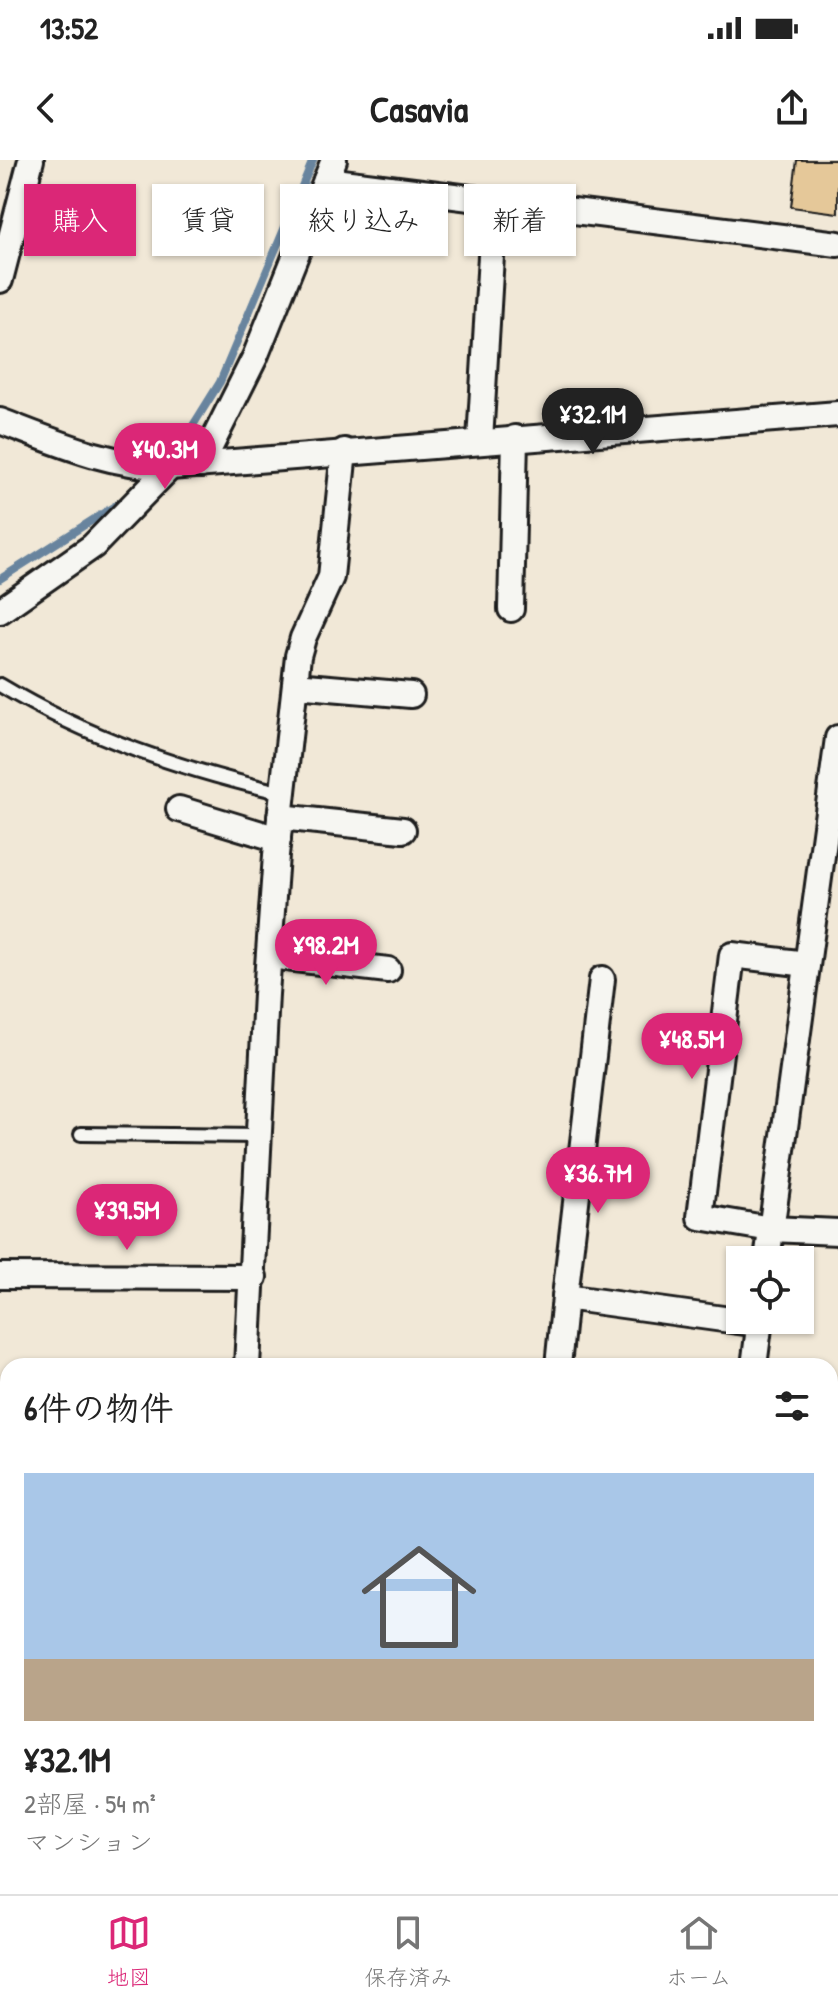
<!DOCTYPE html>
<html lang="ja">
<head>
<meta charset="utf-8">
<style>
  :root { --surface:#fff; --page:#f2f2f2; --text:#222; --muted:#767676; --line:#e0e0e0; --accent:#db2777 }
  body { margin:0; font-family:"Patrick Hand","Klee One",sans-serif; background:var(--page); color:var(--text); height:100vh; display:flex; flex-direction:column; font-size:30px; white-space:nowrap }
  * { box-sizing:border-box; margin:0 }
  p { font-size:26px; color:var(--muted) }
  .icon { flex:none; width:44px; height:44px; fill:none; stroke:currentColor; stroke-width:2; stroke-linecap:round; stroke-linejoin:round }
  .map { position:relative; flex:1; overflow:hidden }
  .details { position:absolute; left:0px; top:1198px; width:838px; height:536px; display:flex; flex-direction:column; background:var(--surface); border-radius:24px 24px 0 0; box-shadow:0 2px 6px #0004 }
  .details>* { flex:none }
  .banner { position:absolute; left:24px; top:24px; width:790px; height:72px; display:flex; gap:16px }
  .buttons { position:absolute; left:726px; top:1086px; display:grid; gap:16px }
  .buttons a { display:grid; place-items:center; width:88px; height:88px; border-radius:0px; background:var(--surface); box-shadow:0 2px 6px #0004; font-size:40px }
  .price { position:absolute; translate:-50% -68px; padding:0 18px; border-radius:28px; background:var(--accent); color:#fff; font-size:26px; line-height:52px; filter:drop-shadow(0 2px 4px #0008) }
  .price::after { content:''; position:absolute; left:50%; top:48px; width:24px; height:18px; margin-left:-12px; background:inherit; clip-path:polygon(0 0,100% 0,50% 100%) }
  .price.active { background:#222; color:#fff }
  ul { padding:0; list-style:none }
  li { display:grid; align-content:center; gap:16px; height:424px; padding:0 24px }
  li span { display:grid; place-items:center; height:248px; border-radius:0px; color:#555 }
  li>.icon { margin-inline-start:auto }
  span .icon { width:144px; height:144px; fill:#fffc; stroke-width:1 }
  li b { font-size:34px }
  h2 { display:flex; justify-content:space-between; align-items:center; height:96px; padding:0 24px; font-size:34px }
  .chip { padding:0 28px; border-radius:0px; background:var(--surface); box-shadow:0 2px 6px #0004; font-size:28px; line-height:72px }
  .chip.active { background:var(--accent); color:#fff }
  .status { display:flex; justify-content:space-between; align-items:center; height:56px; padding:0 40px; background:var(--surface); direction:ltr }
  .status svg { height:22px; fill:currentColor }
  header { display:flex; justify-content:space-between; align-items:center; height:104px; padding:0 24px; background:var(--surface); font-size:36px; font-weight:700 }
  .tab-bar { display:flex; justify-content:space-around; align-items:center; height:112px; border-top:2px solid var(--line); background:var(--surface); font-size:22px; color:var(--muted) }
  .tab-bar a { display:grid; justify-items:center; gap:4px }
  .tab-bar .active { color:var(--accent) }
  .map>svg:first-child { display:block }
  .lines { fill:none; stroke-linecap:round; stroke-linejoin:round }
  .stream { stroke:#67849e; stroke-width:8 }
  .building { fill:#e5c899; stroke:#1c1c1c; stroke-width:2 }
  .lane-casing { stroke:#1c1c1c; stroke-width:18 }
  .street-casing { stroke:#1c1c1c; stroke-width:30 }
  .path { stroke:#1c1c1c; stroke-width:5; stroke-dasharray:8 6; stroke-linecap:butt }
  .lane { stroke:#f6f6f2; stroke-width:12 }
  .street { stroke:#f6f6f2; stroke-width:24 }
</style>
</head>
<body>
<div class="status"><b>13:52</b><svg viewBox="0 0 49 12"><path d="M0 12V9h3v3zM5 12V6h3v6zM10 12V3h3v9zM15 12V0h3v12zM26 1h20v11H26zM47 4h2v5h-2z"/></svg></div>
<header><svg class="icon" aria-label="back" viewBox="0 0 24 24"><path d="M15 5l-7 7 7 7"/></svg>Casavia<svg class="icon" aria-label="share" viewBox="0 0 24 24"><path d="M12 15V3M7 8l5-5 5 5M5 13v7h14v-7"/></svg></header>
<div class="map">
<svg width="838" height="1734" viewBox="0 0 838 1734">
  <rect width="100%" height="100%" fill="#f1e8d7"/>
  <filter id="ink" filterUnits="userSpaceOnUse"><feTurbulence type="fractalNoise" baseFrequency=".0125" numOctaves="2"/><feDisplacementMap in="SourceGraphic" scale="16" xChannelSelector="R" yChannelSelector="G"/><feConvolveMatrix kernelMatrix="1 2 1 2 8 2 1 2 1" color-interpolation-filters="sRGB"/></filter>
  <g filter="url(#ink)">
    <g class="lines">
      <g class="stream">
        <polyline points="163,302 192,267 220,222 313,0"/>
        <polyline points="0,419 124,340"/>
      </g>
    </g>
    <polygon class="building" points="797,0 838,0 838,53 791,47"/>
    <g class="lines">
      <g class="lane-casing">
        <g id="lane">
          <path d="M0 525C90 579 181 609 283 633"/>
          <polyline points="81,974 260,976"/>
        </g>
      </g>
      <g class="street-casing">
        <g id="street">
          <polyline points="326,20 838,84"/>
          <polyline points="0,120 31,0"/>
          <path d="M0 261C58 283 107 305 170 307L838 254"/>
          <polyline points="480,281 493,62"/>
          <polyline points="201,305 255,197 334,0"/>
          <polyline points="511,449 515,278"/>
          <polyline points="0,451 93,386 170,307"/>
          <polyline points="295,525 411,535"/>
          <polyline points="179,649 278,679"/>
          <polyline points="280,657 403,670"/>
          <polyline points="269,796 388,810"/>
          <polyline points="807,804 732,795 700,1057 771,1069 838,1072"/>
          <polyline points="602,819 565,1137 759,1164"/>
          <polyline points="767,1100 838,578"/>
          <polyline points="0,1116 254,1117"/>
          <polyline points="247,1206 266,834 276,695 298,496 303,478 331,417 344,291"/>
          <polyline points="558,1206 565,1137"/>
          <polyline points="754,1206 760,1160"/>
          <polyline points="0,1450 8,1448"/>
          <polyline points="830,1514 838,1514"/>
          <polyline points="830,1632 838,1698"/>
          <polyline points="686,1734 687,1726"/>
        </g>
      </g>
      <g class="path">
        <polyline points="0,1700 8,1700"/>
        <polyline points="330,1726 335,1734"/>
        <polyline points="265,1734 284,1726"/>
      </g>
      <use href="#lane" class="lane"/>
      <use href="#street" class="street"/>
    </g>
  </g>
</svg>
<div class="buttons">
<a><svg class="icon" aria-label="locate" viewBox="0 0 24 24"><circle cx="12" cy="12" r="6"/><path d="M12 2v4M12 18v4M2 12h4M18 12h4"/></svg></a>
</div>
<b class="price active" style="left:593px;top:296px">¥32.1M</b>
<b class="price" style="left:165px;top:331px">¥40.3M</b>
<b class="price" style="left:326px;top:827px">¥98.2M</b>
<b class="price" style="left:692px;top:921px">¥48.5M</b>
<b class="price" style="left:598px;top:1055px">¥36.7M</b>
<b class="price" style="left:127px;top:1092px">¥39.5M</b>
<div class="banner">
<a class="chip active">購入</a>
<a class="chip">賃貸</a>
<a class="chip">絞り込み</a>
<a class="chip">新着</a>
</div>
<section class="details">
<h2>6件の物件<svg class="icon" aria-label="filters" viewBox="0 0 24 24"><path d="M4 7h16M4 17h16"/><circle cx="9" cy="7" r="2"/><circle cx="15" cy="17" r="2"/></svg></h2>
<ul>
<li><span style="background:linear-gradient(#a9c7e8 75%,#b9a48a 0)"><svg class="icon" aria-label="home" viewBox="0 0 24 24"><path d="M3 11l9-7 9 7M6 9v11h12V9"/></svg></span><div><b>¥32.1M</b><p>2部屋 · 54 m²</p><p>マンション</p></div></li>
</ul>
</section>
</div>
<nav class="tab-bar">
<a class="active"><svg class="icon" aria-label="map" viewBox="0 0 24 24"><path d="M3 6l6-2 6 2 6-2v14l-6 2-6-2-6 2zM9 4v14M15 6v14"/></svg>地図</a>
<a><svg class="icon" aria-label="saved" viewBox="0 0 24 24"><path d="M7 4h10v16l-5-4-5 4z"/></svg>保存済み</a>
<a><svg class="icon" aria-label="home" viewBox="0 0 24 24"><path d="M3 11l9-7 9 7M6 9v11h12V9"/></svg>ホーム</a>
</nav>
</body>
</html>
